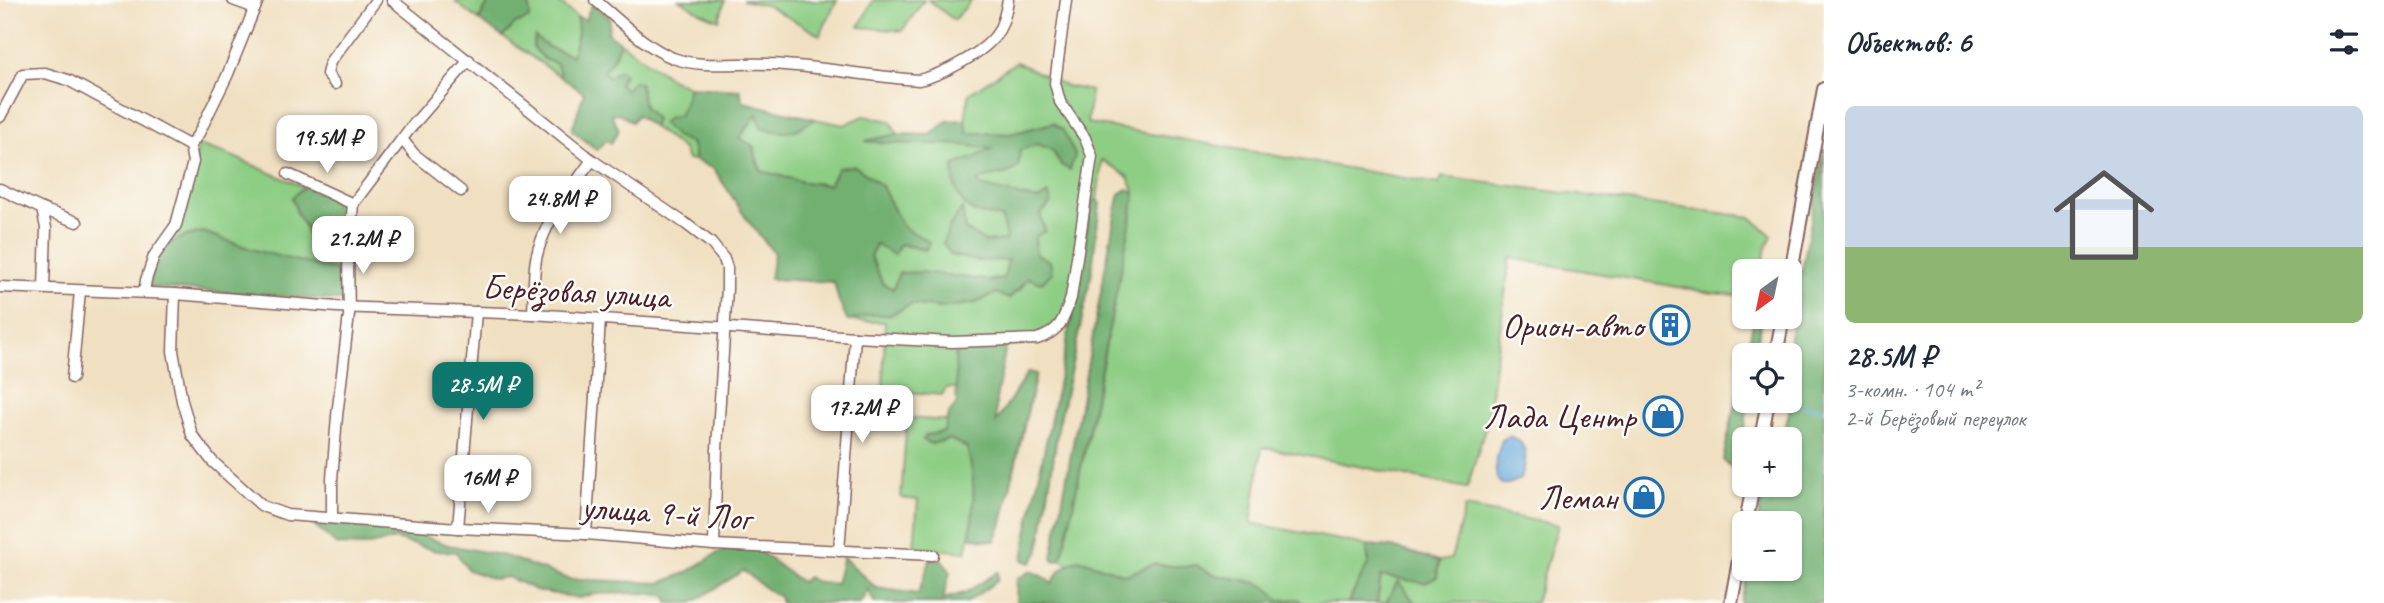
<!DOCTYPE html>
<html lang="ru">
<head>
<meta charset="utf-8">
<style>
  :root { --surface:#fff; --page:#f6f6f7; --text:#1f2937; --muted:#747a83; --line:#e0e1e3; --accent:#0f766e }
  body { margin:0; font-family:Caveat,sans-serif; background:var(--page); color:var(--text); height:100vh; display:flex; flex-direction:column; font-size:26px; white-space:nowrap }
  * { box-sizing:border-box; margin:0 }
  p { font-size:23px; color:var(--muted) }
  .icon { flex:none; width:38px; height:38px; fill:none; stroke:currentColor; stroke-width:2; stroke-linecap:round; stroke-linejoin:round }
  .map { position:relative; flex:1; overflow:hidden }
  .panel { display:flex; flex-direction:column; background:var(--surface); width:560px }
  .panel>* { flex:none }
  .needle { width:46px; rotate:213deg }
  .fabs { position:absolute; left:1732px; top:259px; display:grid; gap:14px }
  .fabs a { display:grid; place-items:center; width:70px; height:70px; border-radius:10px; background:var(--surface); box-shadow:0 2px 5px #0004; font-size:35px }
  .price { position:absolute; translate:-50% -60px; padding:0 16px; border-radius:14px; background:#fff; color:#222; font-size:23px; line-height:46px; filter:drop-shadow(0 2px 4px #0008) }
  .price::after { content:''; position:absolute; left:50%; top:42px; width:21px; height:16px; margin-left:-10px; background:inherit; clip-path:polygon(0 0,100% 0,50% 100%) }
  .price.selected { background:var(--accent); color:#fff }
  ul { padding:0; list-style:none }
  li { display:grid; align-content:center; gap:14px; height:371px; padding:0 21px }
  li+li { border-top:2px solid var(--line) }
  li span { display:grid; place-items:center; height:217px; border-radius:10px; color:#555 }
  li>.icon { margin-inline-start:auto }
  span .icon { width:126px; height:126px; fill:#fffc; stroke-width:1 }
  li b { font-size:30px }
  h2 { display:flex; justify-content:space-between; align-items:center; height:84px; padding:0 21px; font-size:30px }
  main { display:flex; flex:1; min-height:0 }
  .map>svg:first-child { display:block }
  .green { fill:#8dcd84; stroke:#6c7658; stroke-width:2 }
  .forest { fill:#72b072; stroke:#5e684e; stroke-width:2 }
  .water { fill:#67a9db; stroke:#586483; stroke-width:2 }
  .lines { fill:none; stroke-linecap:round; stroke-linejoin:round }
  .stream { stroke:#67a9db; stroke-width:2.5 }
  .minor-casing { stroke:#84625f; stroke-width:13 }
  .major-casing { stroke:#84625f; stroke-width:16 }
  .minor { stroke:#fff; stroke-width:10 }
  .major { stroke:#fff; stroke-width:12 }
  .labels { text-anchor:middle; stroke-width:5; stroke-linejoin:round; paint-order:stroke }
  .street-label { font-size:35px; fill:#4a1f2b; stroke:#fdfcf7 }
  .poi-label { font-size:35px; fill:#4a1f2b; stroke:#fdfcf7; text-anchor:end }
</style>
</head>
<body>
<main>
<div class="map">
<svg width="1824" height="603" viewBox="0 0 1824 603">
  <rect width="100%" height="100%" fill="#fdfcf7"/>
  <filter id="ink" filterUnits="userSpaceOnUse"><feTurbulence type="fractalNoise" baseFrequency=".0143" numOctaves="2"/><feDisplacementMap in="SourceGraphic" scale="14" xChannelSelector="R" yChannelSelector="G"/><feConvolveMatrix kernelMatrix="1 2 1 2 8 2 1 2 1" color-interpolation-filters="sRGB"/></filter>
  <filter id="wash" filterUnits="userSpaceOnUse"><feTurbulence type="fractalNoise" baseFrequency=".00686" numOctaves="4" result="noise"/><feDisplacementMap in="SourceGraphic" scale="28" xChannelSelector="R" yChannelSelector="G"/><feGaussianBlur stdDeviation="1.57" result="paint"/><feColorMatrix in="noise" values="0 0 0 0 0 0 0 0 0 0 0 0 0 0 0 0 0 1.4 0 .05"/><feComposite in="paint" operator="in"/></filter>
  <g filter="url(#wash)">
    <rect width="100%" height="100%" fill="#f0dfc0"/>
    <g class="green">
      <polygon points="462,0 490,0 479,20 455,2"/>
      <polygon points="529,0 556,0 577,17 578,33 572,56 548,47 535,38 533,47 544,59 557,64 561,77 503,37 515,24 529,18"/>
      <polygon points="680,0 725,0 719,20 702,13"/>
      <polygon points="742,0 837,0 820,35 768,6"/>
      <polygon points="873,0 924,0 902,31 859,27"/>
      <polygon points="928,0 972,0 954,20"/>
      <polygon points="620,42 671,79 689,87 680,115 668,118 676,136 692,144 695,160 687,160 683,149 653,127 655,119 644,107 641,96 626,91 619,84 624,74 609,77 603,71 612,60"/>
      <path d="M1016 62 1066 86 1091 91 1087 123 1439 184 1442 177 1751 217 1772 236 1765 252 1762 271H1745V296L1712 293 1510 258 1487 422 1467 488 1262 447 1251 523 1366 545 1369 562 1348 603H1302L1299 599 1279 601C1274 595 1269 587 1262 585 1237 575 1221 582 1196 565L1182 567 1153 564 1126 575 1079 559 1068 564 1061 559 1089 432 1135 193 1128 177 1102 160 1097 200 1092 202 1070 327 1035 343 1006 346 962 343 957 388H946L942 395 883 390 885 322 848 321 869 315H890L911 304 941 308 976 303 996 293 1019 291C1032 273 1036 258 1035 237L1045 231 1040 215 1051 203 1048 194 1038 200 979 186 978 180C995 173 1003 178 1018 167L1020 150 1037 144 1052 150 1061 165 1053 123 1010 134 968 133 965 120 969 94Z"/>
      <path d="M757 113 797 130 815 119 844 125 864 116 890 121 898 134 867 141 957 144 992 149 974 158 954 165 974 212 1002 218 1006 240 985 242 965 229 962 211 949 228 978 261 1009 259 1004 278C973 285 934 271 899 273L893 289 883 284 870 256 876 244H900L925 250 928 242 829 185 803 182 761 171 753 146 739 139Z"/>
      <path d="M198 145 227 154 304 187 292 198C297 216 308 230 313 248L338 252 344 239 340 260 343 281 338 272 254 250 203 232 182 237 166 245 194 174Z"/>
      <path d="M907 418 947 421 944 432 926 435 931 444 950 439 967 448C977 484 975 516 966 552L914 547 918 500 901 498Z"/>
      <polygon points="1465,507 1558,525 1535,603 1415,603 1398,581 1386,603 1377,603 1380,576 1437,577 1439,561 1451,559"/>
    </g>
    <g class="forest">
      <polygon points="490,0 529,0 530,18 515,24 503,37 479,20"/>
      <polygon points="592,4 610,18 608,33 620,42 612,60 603,71 609,77 619,70 624,73 619,84 626,90 634,81 640,83 644,107 656,119 653,127 637,115 632,122 619,113 611,114 619,130 611,143 606,140 597,150 572,130 584,93 561,77 557,64 544,59 533,47 535,37 548,47 572,56 578,33 577,17 585,20"/>
      <path d="M689 87 740 90 743 102 815 119C793 133 786 136 761 127L757 114 739 138 753 146 756 161 761 171 803 182 829 185 838 168 855 166 882 186 902 226 929 242 926 250 900 244 894 255 876 244 870 256 883 284 893 289 899 273 921 272 992 281 1004 278 1008 260 978 261 951 255 943 243 949 228 962 209 965 229 985 242 1006 240 1002 218C994 216 983 215 975 212 957 204 952 182 954 165L974 158 991 149C949 140 907 147 865 141L898 134 930 135 947 121 965 120 968 133 1010 134 1053 123 1063 130 1075 155 1070 170 1061 165 1052 150 1037 144 1020 150 1018 167C1003 179 995 172 978 181L980 186 1038 200 1049 194 1051 203 1040 215 1045 231 1035 237 1036 254 1050 261 1052 273 1041 283 1028 278 1009 299 996 293 976 303 941 308 911 304 890 315H869L848 321 839 302 834 282 770 279 774 253 748 221 714 169 695 160 692 144 676 136 662 123 668 118 680 115Z"/>
      <polygon points="1824,148 1824,603 1741,603 1748,569 1790,569 1790,523 1757,523 1766,485 1790,485 1790,439 1781,439 1790,410 1782,401 1790,401 1790,355 1787,355"/>
      <path d="M304 187 342 202 349 211C345 233 346 247 327 259L313 248 309 232 298 216 292 197Z"/>
      <polygon points="1128,189 1135,193 1130,225 1068,531 1061,559 1055,561 1052,558 1115,215 1120,194"/>
      <polygon points="1097,200 1100,203 1091,277 1058,428 1042,535 1038,553 1031,563 1023,560 1027,534 1070,327 1092,202"/>
      <path d="M203 232 254 250 338 271 343 281 346 301 148 287C161 248 161 242 203 232Z"/>
      <polygon points="1754,317 1762,317 1755,355 1747,355"/>
      <path d="M962 343 1006 346 996 399V422L1028 372 1036 374 1002 523 995 541 983 540 970 536C974 504 976 479 967 448L950 439 931 444 923 440 926 435 944 432 949 414 957 403 955 356Z"/>
      <polygon points="1744,388 1745,401 1748,401 1741,463 1732,468 1723,460 1738,391"/>
      <path d="M306 518 393 525 448 545 505 556 569 579 660 583 686 573 721 551 754 547 801 582 807 577 814 581 836 584 843 557 876 588 918 594 931 558 942 560 950 571 943 599 965 593 998 572V580L966 603H875L868 590 860 603H781L779 596C764 590 756 579 743 571L692 603H668L667 596 645 593 593 594 579 598 538 591 508 577 494 579 468 570 456 552 436 551 395 539 365 546 337 545Z"/>
      <polygon points="1366,545 1392,547 1439,561 1437,577 1425,583 1381,576 1377,603 1348,603 1369,562"/>
      <path d="M1079 559 1126 575 1153 564 1182 567 1196 565C1221 582 1237 575 1262 585 1269 587 1274 595 1279 600L1299 599 1302 603H1016L1017 579 1031 571 1048 579 1052 584C1058 570 1066 565 1079 559Z"/>
      <polygon points="1398,581 1415,603 1386,603"/>
    </g>
    <path class="water" d="M1509 436C1529 442 1528 461 1520 479 1486 499 1496 457 1502 440Z"/>
    <g class="lines">
      <polyline class="stream" points="1803,406 1824,408"/>
    </g>
  </g>
  <g filter="url(#ink)">
    <g class="lines">
      <g class="minor-casing">
        <g id="minor">
          <polyline points="233,0 255,8"/>
          <polyline points="392,0 592,160 686,224 711,243 724,259 727,268 727,288 717,449 714,545"/>
          <path d="M595 0C619 20 644 46 673 58 702 69 739 62 769 64 820 66 869 77 919 80 942 75 986 52 998 32 1004 22 1006 11 1008 0"/>
          <polyline points="335,84 327,74 330,62 376,0"/>
          <polyline points="0,117 23,74 45,73 68,80 190,146"/>
          <polyline points="402,139 414,154 461,191"/>
          <polyline points="288,174 353,204"/>
          <polyline points="0,189 42,209 46,228 44,288"/>
          <polyline points="42,209 77,222"/>
          <path d="M0 287 175 294 337 307 533 314 855 337 952 342 1037 339C1060 332 1064 319 1071 298L1092 156 1085 138 1060 102 1055 83 1066 0"/>
          <polyline points="144,292 146,280 154,256 176,225 193,162 190,146 199,133 227,76 258,0"/>
          <polyline points="175,294 173,351 182,401 192,435 212,461 262,506 287,515 458,528 586,534 714,545 933,555"/>
          <path d="M533 314C534 296 533 276 536 259 544 220 570 191 592 160"/>
          <polyline points="72,378 80,291"/>
          <polyline points="332,517 332,479 337,416 349,315 348,258 353,204 408,131 469,60"/>
          <polyline points="458,528 476,312"/>
          <polyline points="586,534 600,320"/>
          <polyline points="839,551 855,337"/>
        </g>
      </g>
      <g class="major-casing">
        <g id="major">
          <polyline points="1790,278 1824,89"/>
          <polyline points="1776,355 1783,317"/>
          <polyline points="1761,439 1768,401"/>
          <polyline points="1746,523 1753,485"/>
          <polyline points="1731,603 1745,529"/>
        </g>
      </g>
      <use href="#minor" class="minor"/>
      <use href="#major" class="major"/>
    </g>
  </g>
  <defs>
    <g id="building-ring" transform="scale(2.0125)"><circle r="9.5" fill="#fdfcf7" stroke="#1f6fb2" stroke-width="1.5"/><path d="M-4-6H4V6H1V3H-1V6H-4ZM-2.5-4.3h1.7v1.8h-1.7ZM.8-4.3h1.7v1.8H.8ZM-2.5-1h1.7V.8h-1.7ZM.8-1h1.7V.8H.8Z" fill="#1f6fb2"/></g>
    <g id="shop-ring" transform="scale(2.0125)"><circle r="9.5" fill="#fdfcf7" stroke="#1f6fb2" stroke-width="1.5"/><path d="M-5-2.5h2.3a2.7 3.5 0 0 1 5.4 0H5L5.5 6h-11ZM-1.5-2.5h3a1.5 2.3 0 0 0-3 0Z" fill="#1f6fb2"/></g>
  </defs>
  <g fill-rule="evenodd">
    <use href="#building-ring" x="1670" y="325"/>
    <use href="#shop-ring" x="1663" y="416"/>
    <use href="#shop-ring" x="1644" y="497"/>
  </g>
  <g class="labels">
    <g class="street-label">
      <text transform="translate(576 291) rotate(3)" y="12">Берёзовая улица</text>
      <text transform="translate(666 512) rotate(4)" y="12">улица 9-й Лог</text>
    </g>
    <g class="poi-label">
      <text x="1643" y="337">Орион-авто</text>
      <text x="1636" y="428">Лада Центр</text>
      <text x="1617" y="509">Леман</text>
    </g>
  </g>
</svg>
<div class="fabs">
<a><svg class="needle" viewBox="-14 -14 28 28"><path d="M0-13l5 13h-10z" fill="#e53935"/><path d="M0 13l5-13h-10z" fill="#747a83"/></svg></a>
<a><svg class="icon" aria-label="locate" viewBox="0 0 24 24"><circle cx="12" cy="12" r="6"/><path d="M12 2v4M12 18v4M2 12h4M18 12h4"/></svg></a>
<a>+</a>
<a>−</a>
</div>
<b class="price" style="left:327px;top:175px">19.5M ₽</b>
<b class="price" style="left:560px;top:236px">24.8M ₽</b>
<b class="price" style="left:363px;top:276px">21.2M ₽</b>
<b class="price selected" style="left:483px;top:422px">28.5M ₽</b>
<b class="price" style="left:862px;top:445px">17.2M ₽</b>
<b class="price" style="left:488px;top:515px">16M ₽</b>
</div>
<section class="panel">
<h2>Объектов: 6<svg class="icon" aria-label="filters" viewBox="0 0 24 24"><path d="M4 7h16M4 17h16"/><circle cx="9" cy="7" r="2"/><circle cx="15" cy="17" r="2"/></svg></h2>
<ul>
<li><span style="background:linear-gradient(#c9d6e8 65%,#8fb573 0)"><svg class="icon" aria-label="home" viewBox="0 0 24 24"><path d="M3 11l9-7 9 7M6 9v11h12V9"/></svg></span><div><b>28.5M ₽</b><p>3-комн. · 104 m²</p><p>2-й Берёзовый переулок</p></div></li>
</ul>
</section>
</main>
</body>
</html>
